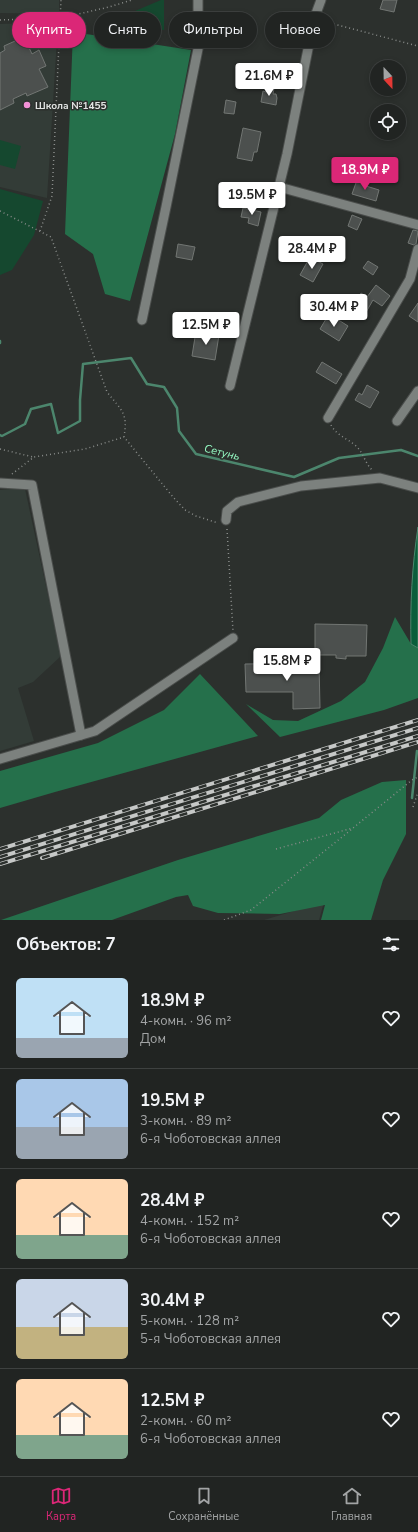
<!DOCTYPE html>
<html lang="ru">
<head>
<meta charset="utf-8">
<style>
  :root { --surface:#212422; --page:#292c2a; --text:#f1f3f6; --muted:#a2a4a5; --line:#3e4140; --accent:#db2777 }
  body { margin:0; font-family:"Nunito Sans",sans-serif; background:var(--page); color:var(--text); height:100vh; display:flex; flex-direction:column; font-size:15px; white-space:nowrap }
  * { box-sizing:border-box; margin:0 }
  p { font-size:13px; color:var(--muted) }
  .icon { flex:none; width:22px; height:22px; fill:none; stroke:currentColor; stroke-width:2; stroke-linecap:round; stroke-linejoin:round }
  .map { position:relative; height:920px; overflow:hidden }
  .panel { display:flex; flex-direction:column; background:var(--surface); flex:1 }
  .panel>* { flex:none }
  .guide { position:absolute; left:12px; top:12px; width:394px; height:36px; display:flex; gap:8px }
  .needle { width:26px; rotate:158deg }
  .tools { position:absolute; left:370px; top:60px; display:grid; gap:8px }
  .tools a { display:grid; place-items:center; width:36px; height:36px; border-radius:50%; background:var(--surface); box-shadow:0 2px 6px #0003,0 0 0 1px var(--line); font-size:20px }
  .price { position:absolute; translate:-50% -34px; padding:0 9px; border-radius:4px; background:#fff; color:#222; font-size:13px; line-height:26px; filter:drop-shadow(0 1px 2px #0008) }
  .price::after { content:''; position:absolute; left:50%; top:24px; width:12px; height:9px; margin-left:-6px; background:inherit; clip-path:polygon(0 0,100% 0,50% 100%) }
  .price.on { background:var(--accent); color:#fff }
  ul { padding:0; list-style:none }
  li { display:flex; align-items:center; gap:12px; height:100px; padding:0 16px }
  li+li { border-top:1px solid var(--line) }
  li span { display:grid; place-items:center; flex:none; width:112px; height:80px; border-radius:6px; color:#555 }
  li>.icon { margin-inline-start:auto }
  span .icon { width:48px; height:48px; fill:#fffc; stroke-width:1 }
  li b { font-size:17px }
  h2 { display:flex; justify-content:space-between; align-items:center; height:48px; padding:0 16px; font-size:17px }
  .pill { padding:0 14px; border-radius:18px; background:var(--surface); box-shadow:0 2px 6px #0003,0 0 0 1px var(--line); font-size:14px; line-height:36px }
  .pill.on { background:var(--accent); color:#fff }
  .menu { display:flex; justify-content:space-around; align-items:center; height:56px; border-top:1px solid var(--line); background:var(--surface); font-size:11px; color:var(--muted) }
  .menu a { display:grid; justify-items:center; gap:2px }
  .menu .on { color:var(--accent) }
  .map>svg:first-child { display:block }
  .built { fill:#333c37 }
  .green { fill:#15482f }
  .forest { fill:#25704b }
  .water { fill:#0b5e3b; stroke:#4c866d }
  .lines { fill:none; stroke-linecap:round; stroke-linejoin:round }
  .stream { stroke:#4c866d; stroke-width:2.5 }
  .building { fill:#4c504e; stroke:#727673 }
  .minor-casing { stroke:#4a4d4b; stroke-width:11 }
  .path { stroke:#898c8a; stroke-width:1.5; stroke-dasharray:1 3; stroke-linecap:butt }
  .minor { stroke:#7c817e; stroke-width:9 }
  .rail-casing { stroke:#c6c8c7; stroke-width:4 }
  .rail { stroke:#2c302d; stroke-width:2.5; stroke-dasharray:8; stroke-linecap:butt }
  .poi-dot { fill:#f291d6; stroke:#2c302d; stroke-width:1.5 }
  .labels { text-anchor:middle; stroke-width:3; stroke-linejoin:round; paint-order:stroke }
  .poi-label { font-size:10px; font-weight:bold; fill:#e2e4e3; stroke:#2c302d; text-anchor:start }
  .water-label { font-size:11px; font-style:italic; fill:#96fcc4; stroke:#2c302d }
</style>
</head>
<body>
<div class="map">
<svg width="418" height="920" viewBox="0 0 418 920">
  <rect width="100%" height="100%" fill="#2c302d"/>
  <g class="built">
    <polygon points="0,0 59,0 59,14 0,13"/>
    <polygon points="58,22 47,198 0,187 0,24"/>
    <polygon points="19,488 25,489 61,656 33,682 18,688 34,741 0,751 0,490"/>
    <polygon points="324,902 319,920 264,920"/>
  </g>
  <g class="green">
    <polygon points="161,0 164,0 164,30 130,29 135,11"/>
    <polygon points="0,140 21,146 15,169 0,165"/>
    <polygon points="0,189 43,201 34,235 12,270 0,275"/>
  </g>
  <g class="forest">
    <polygon points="73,32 191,50 175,134 130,301 105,294 93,254 65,234"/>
    <polygon points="395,617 411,644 418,648 418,698 384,710 280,737 246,704 273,720 298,721 341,701 365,682 383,648"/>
    <polygon points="200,674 258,736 55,792 0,808 0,771 98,743 164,710"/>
    <polygon points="406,780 406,834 383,880 371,920 321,920 325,905 280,914 218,913 193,906 188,895 176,897 112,920 1,920 178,860 319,818 341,800 382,782"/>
  </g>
  <path class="water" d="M418 527V648L411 644C410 605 412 566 418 527Z"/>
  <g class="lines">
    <g class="stream">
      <polyline points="0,341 0,343"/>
      <polyline points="0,435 2,436 25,424 31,409 51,404 58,433 80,421 80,400 83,364 131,358 147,384 164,387 177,408 179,431 196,454 294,477 339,458 401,450 418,456"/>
      <polyline points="412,798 417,751"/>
    </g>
  </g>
  <g class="building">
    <polygon points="383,0 397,0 394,12 380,9"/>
    <polygon points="24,37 32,54 39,50 46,66 39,69 48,87 27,96 26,93 13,99 14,103 0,110 0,53 5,50 4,46"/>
    <polygon points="267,88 274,89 273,94 276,94 277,98 276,105 261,102 263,91 266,92"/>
    <polygon points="226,100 236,102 234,114 224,113"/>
    <polygon points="243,128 261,132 257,152 254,152 252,161 237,158"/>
    <polygon points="357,180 367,183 366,186 379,190 376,201 352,194"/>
    <polygon points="243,208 261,212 258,226 248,223 249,218 241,217"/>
    <polygon points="352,215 362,219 357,230 348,226"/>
    <polygon points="413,230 418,231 416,244 414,245 408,243"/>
    <polygon points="178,244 195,247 192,260 176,257"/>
    <polygon points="310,257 323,264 313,282 300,275"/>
    <polygon points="368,261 378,267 373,275 363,268"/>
    <polygon points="376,285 390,296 382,306 373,300 365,314 353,307 361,293 367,297"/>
    <polygon points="418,303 418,322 409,316"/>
    <polygon points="329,314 348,326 339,341 320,329"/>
    <polygon points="196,331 219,335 215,360 192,356"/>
    <polygon points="322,362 342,374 336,384 316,372"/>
    <polygon points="367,385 379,392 370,408 355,400 359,393 362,395"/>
    <polygon points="315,624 367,625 366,656 346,656 346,659 336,658 336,655 315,655"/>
    <polygon points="319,663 320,708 293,709 293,692 246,692 245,664"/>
  </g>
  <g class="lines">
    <g class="minor-casing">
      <g id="minor">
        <polyline points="279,187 418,225"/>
        <polyline points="142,320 166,207 198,49 198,0"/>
        <polyline points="230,386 287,154 314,19 321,0"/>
        <polyline points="328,418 410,279 418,249"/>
        <polyline points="397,421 418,391"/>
        <polyline points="0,483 32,485 81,735"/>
        <polyline points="226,520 227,511 238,502 301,486 380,478 418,488"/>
        <polyline points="0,759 95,731 233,638"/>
      </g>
    </g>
    <g class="path">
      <polyline points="0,20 61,18 109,7 132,0"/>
      <polyline points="322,21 418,46"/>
      <path d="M0 211 51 237 107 392C122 411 128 413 124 437L173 497 185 510 196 516 215 522 218 521"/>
      <polyline points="40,231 52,196 61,0"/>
      <path d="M331 425C337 436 347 438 356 446 363 452 365 463 372 470"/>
      <polyline points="0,449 33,457"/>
      <polyline points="12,474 34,457 85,449 124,437"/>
      <polyline points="227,529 233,631"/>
      <polyline points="413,807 418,792"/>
      <polyline points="276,849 353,828 412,780 418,777"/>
      <polyline points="224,920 251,910 352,829"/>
    </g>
    <use href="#minor" class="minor"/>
    <g class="rail-casing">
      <g id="rail">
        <polyline points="0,849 418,720"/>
        <polyline points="0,857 418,728"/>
        <polyline points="42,858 418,742"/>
        <polyline points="0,864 418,736"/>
      </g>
    </g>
    <use href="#rail" class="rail"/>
  </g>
  <circle class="poi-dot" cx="27" cy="105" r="4"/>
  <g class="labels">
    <g class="poi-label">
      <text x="35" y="109">Школа №1455</text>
    </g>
    <g class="water-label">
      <text transform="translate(222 452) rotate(14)" y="4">Сетунь</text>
    </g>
  </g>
</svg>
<div class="tools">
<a><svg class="needle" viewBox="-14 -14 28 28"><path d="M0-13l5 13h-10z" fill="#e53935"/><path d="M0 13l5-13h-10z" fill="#a2a4a5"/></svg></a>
<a><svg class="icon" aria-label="locate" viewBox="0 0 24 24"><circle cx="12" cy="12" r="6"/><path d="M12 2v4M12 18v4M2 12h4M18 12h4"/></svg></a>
</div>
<b class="price" style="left:269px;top:97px">21.6M ₽</b>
<b class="price on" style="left:365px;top:191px">18.9M ₽</b>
<b class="price" style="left:252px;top:216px">19.5M ₽</b>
<b class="price" style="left:312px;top:270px">28.4M ₽</b>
<b class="price" style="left:334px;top:328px">30.4M ₽</b>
<b class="price" style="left:206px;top:346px">12.5M ₽</b>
<b class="price" style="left:287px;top:682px">15.8M ₽</b>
<div class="guide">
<a class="pill on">Купить</a>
<a class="pill">Снять</a>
<a class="pill">Фильтры</a>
<a class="pill">Новое</a>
</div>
</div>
<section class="panel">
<h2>Объектов: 7<svg class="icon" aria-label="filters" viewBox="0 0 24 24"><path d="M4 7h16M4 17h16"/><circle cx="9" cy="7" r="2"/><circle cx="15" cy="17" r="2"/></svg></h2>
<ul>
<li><span style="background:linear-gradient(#bfe0f5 75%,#9aa5b1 0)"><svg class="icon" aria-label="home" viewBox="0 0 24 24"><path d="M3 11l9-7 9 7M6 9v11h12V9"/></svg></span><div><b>18.9M ₽</b><p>4-комн. · 96 m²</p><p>Дом</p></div><svg class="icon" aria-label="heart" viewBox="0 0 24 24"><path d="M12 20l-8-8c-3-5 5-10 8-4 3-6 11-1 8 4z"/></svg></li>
<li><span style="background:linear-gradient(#a9c7e8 60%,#9aa5b1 0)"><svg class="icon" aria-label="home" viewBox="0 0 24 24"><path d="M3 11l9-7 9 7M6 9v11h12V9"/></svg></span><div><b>19.5M ₽</b><p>3-комн. · 89 m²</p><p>6-я Чоботовская аллея</p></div><svg class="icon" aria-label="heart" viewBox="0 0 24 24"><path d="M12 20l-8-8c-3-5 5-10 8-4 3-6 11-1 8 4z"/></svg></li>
<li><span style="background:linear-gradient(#ffd9b3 70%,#7fa58c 0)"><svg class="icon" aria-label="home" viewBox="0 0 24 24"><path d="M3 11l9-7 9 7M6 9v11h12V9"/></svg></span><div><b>28.4M ₽</b><p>4-комн. · 152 m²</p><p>6-я Чоботовская аллея</p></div><svg class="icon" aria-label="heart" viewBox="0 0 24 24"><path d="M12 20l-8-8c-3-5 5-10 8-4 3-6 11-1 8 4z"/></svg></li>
<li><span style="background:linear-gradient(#c9d6e8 60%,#c2b280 0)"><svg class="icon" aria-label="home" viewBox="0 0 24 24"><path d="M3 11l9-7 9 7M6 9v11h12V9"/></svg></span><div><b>30.4M ₽</b><p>5-комн. · 128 m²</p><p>5-я Чоботовская аллея</p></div><svg class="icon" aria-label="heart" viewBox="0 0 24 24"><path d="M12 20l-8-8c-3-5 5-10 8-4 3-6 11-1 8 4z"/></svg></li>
<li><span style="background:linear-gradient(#ffd9b3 70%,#7fa58c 0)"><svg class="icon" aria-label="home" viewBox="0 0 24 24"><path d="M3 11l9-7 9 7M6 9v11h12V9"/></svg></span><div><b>12.5M ₽</b><p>2-комн. · 60 m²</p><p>6-я Чоботовская аллея</p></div><svg class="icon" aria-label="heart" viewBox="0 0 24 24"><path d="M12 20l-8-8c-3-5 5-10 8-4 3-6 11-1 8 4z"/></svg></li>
</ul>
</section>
<nav class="menu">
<a class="on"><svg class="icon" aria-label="map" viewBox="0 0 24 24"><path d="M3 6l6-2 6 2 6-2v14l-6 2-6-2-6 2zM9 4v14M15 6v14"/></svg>Карта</a>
<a><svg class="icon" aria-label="saved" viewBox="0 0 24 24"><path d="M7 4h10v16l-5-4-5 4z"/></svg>Сохранённые</a>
<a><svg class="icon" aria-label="home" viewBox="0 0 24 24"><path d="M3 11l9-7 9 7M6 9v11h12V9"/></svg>Главная</a>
</nav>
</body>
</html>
